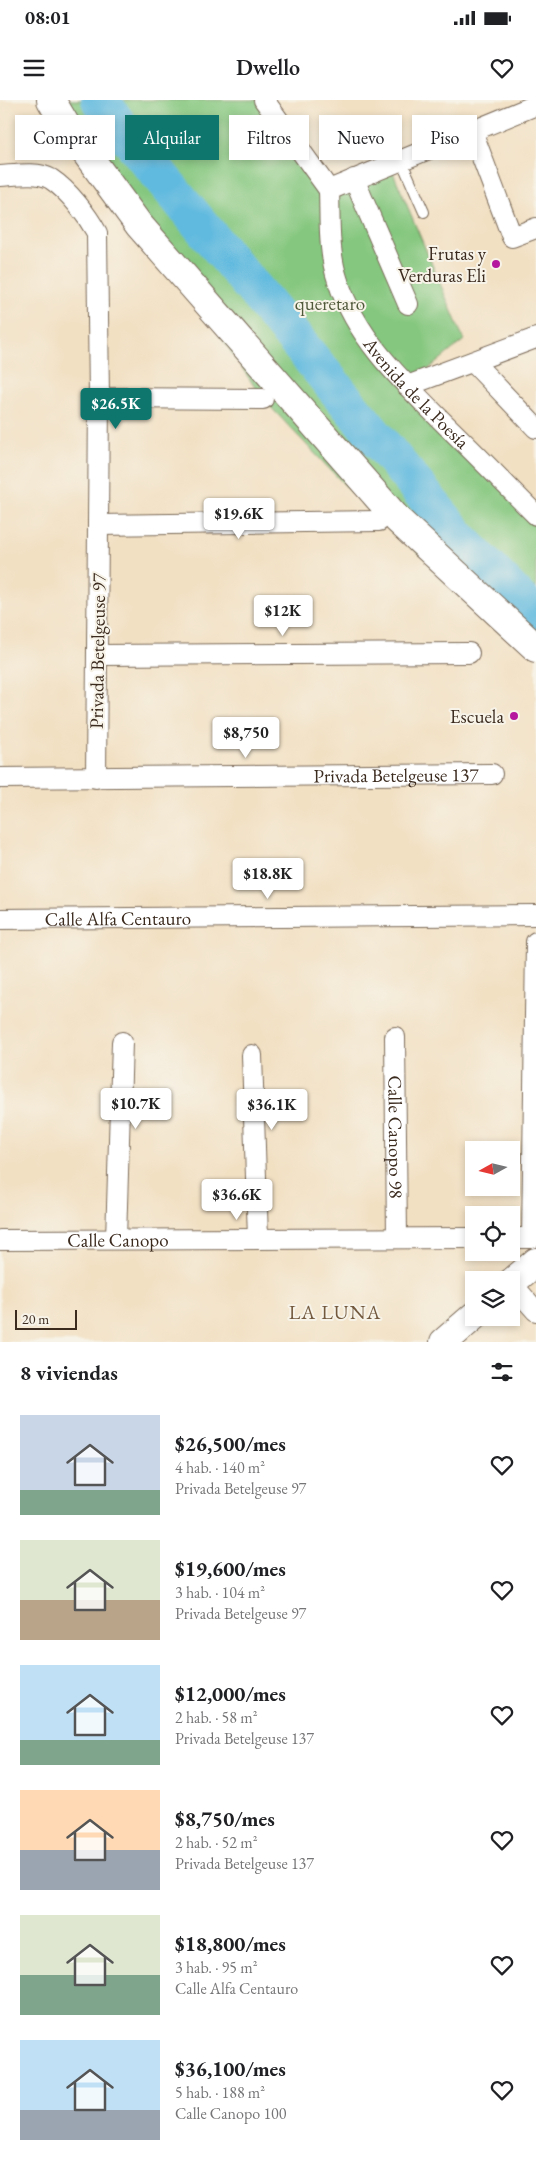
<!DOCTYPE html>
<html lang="es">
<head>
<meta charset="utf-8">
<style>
  :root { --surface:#fff; --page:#f6f6f6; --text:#202124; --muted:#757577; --accent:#0f766e }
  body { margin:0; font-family:"EB Garamond",serif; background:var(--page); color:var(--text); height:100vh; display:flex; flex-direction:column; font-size:19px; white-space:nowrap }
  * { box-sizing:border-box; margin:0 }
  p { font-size:16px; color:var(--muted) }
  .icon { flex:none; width:28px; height:28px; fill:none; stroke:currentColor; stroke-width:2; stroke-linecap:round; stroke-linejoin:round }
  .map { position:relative; height:1242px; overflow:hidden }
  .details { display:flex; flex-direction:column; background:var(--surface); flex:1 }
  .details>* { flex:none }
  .guide { position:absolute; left:15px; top:15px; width:506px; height:45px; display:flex; gap:10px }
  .needle { width:32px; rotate:262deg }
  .fabs { position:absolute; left:465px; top:1041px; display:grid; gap:10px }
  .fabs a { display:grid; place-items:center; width:55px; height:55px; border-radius:0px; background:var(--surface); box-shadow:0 2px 8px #0003; font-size:25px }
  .scale { position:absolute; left:15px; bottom:12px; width:62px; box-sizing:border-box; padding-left:5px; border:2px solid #3b2a1e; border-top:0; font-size:14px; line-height:18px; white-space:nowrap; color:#3b2a1e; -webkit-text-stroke:4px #f7f3e8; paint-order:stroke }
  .price { position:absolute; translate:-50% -42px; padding:0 11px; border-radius:5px; background:#fff; color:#222; font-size:16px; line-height:32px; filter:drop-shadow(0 1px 2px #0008) }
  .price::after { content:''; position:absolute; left:50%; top:30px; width:15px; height:11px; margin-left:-8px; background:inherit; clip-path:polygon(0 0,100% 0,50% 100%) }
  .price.active { background:var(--accent); color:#fff }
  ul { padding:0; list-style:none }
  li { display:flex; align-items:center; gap:15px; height:125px; padding:0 20px }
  li span { display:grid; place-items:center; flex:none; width:140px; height:100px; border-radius:0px; color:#555 }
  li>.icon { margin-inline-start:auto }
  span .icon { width:60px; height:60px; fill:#fffc; stroke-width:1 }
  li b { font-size:21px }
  h2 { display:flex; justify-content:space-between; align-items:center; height:60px; padding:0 20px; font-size:21px }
  .pill { padding:0 18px; border-radius:0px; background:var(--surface); box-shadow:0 2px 8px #0003; font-size:18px; line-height:45px }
  .pill.active { background:var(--accent); color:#fff }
  .status { display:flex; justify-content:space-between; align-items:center; height:35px; padding:0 25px; background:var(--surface); direction:ltr }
  .status svg { height:14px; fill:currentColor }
  header { display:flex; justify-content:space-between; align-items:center; height:65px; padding:0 20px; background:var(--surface); font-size:22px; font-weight:600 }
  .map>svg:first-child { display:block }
  .green { fill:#85c77f; stroke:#60784e }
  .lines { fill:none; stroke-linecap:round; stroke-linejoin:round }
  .river { stroke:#61badf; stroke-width:38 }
  .lane-casing { stroke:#7b6a58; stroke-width:12 }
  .street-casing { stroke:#7b6a58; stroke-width:22 }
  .secondary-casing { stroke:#7b6a58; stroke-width:30 }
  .lane { stroke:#fff; stroke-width:10 }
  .street { stroke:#fff; stroke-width:20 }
  .secondary { stroke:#fff; stroke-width:28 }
  .poi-dot { fill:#b5179e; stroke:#f7f3e8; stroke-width:2 }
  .labels { text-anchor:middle; stroke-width:4; stroke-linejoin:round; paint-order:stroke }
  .poi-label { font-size:19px; fill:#3b2a1e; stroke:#f7f3e8; text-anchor:end }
  .park-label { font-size:19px; fill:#51593b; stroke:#f7f3e8 }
  .street-label { font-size:19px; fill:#3b2a1e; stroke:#f7f3e8 }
  .neighbourhood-label { font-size:20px; letter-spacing:1px; fill:#735a3f; stroke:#f7f3e8 }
</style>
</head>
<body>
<div class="status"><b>08:01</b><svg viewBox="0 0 49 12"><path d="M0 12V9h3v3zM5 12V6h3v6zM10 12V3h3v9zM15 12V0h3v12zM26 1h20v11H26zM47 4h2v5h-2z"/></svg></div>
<header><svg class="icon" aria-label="menu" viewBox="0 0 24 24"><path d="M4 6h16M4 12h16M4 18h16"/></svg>Dwello<svg class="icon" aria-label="heart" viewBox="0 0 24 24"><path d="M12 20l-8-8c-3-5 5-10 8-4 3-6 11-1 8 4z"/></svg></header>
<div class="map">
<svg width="536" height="1242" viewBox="0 0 536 1242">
  <rect width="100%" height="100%" fill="#f7f3e8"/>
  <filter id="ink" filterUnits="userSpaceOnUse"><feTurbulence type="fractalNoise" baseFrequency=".02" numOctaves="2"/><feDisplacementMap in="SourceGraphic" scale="10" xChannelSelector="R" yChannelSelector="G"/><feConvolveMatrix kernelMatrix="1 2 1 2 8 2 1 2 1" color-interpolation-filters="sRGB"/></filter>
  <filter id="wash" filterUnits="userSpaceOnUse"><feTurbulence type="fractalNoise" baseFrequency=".0096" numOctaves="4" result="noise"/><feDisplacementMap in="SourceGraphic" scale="20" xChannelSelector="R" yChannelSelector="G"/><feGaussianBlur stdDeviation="1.12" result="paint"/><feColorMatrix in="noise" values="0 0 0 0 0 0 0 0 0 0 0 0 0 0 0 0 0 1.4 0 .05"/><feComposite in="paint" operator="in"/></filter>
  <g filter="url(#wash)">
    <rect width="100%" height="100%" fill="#f2e0c3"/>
    <polygon class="green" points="51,0 270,0 329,90 390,65 464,240 408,286 536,412 536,548 379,421 263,299 160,148"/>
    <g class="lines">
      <polyline class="river" points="100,0 123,31 461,440 536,516"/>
    </g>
  </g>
  <g filter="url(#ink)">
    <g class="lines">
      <g class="lane-casing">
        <polyline id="lane" points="401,60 424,112"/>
      </g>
      <g class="street-casing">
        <g id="street">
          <polyline points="264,0 329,90"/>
          <polyline points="472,31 512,137 536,128"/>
          <path d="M0 76C16 75 37 71 51 79 69 91 87 115 97 133L99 298 96 678"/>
          <polyline points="354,79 408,204"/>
          <path id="s1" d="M329 90C330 120 328 152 338 181 357 240 404 283 447 326 477 355 506 385 536 415"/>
          <polyline points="329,90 536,5"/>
          <polyline points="473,262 536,328"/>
          <polyline points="407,286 536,238"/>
          <polyline points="99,298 263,299"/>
          <polyline points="98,425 379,421"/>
          <polyline points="97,555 469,553"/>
          <path id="s2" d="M0 678 492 674"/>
          <path id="s3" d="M0 819 536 815"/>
          <path id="s4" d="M395 937 397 1138"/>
          <polyline points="252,955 258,1139"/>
          <polyline points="511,1138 532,1138"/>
          <polyline points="532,1138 536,842"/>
          <polyline points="116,1139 122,942"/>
          <path id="s5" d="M0 1140 474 1138"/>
          <polyline points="511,1183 536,1211"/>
        </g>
      </g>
      <g class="secondary-casing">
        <g id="secondary">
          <polyline points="51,0 67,27 139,125 398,420 536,548"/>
          <polyline points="511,1183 536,1162"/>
          <polyline points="444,1242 474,1216"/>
        </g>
      </g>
      <use href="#lane" class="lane"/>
      <use href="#street" class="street"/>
      <use href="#secondary" class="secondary"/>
    </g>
  </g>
  <g class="poi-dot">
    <circle cx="496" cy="164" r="5"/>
    <circle cx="514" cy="616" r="5"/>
  </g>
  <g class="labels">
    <g class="poi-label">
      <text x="486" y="160">Frutas y<tspan x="486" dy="22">Verduras Eli</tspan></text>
      <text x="504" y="623">Escuela</text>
    </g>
    <g class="park-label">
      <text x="330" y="210">queretaro</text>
    </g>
    <g class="street-label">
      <text dy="7" stroke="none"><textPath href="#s1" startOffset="230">Avenida de la Poesía</textPath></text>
      <text transform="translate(97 551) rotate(-89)" y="7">Privada Betelgeuse 97</text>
      <text dy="7" stroke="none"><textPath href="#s2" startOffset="396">Privada Betelgeuse 137</textPath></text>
      <text dy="7" stroke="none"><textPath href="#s3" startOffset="118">Calle Alfa Centauro</textPath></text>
      <text dy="7" stroke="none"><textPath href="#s4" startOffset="100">Calle Canopo 98</textPath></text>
      <text dy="7" stroke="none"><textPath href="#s5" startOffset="118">Calle Canopo</textPath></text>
    </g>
    <g class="neighbourhood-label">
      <text x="335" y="1219">LA LUNA</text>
    </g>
  </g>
</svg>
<div class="fabs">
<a><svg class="needle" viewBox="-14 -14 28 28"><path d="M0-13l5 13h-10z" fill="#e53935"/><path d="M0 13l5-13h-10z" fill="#757577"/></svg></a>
<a><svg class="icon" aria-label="locate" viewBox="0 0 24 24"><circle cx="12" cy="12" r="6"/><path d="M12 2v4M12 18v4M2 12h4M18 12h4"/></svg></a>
<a><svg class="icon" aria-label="layers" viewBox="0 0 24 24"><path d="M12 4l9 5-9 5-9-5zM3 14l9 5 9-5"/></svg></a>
</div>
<div class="scale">20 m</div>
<b class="price active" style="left:116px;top:330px">$26.5K</b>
<b class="price" style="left:239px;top:440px">$19.6K</b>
<b class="price" style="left:283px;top:537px">$12K</b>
<b class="price" style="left:246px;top:659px">$8,750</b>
<b class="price" style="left:268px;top:800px">$18.8K</b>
<b class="price" style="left:136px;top:1030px">$10.7K</b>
<b class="price" style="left:272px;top:1031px">$36.1K</b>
<b class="price" style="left:237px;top:1121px">$36.6K</b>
<div class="guide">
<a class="pill">Comprar</a>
<a class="pill active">Alquilar</a>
<a class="pill">Filtros</a>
<a class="pill">Nuevo</a>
<a class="pill">Piso</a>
</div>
</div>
<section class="details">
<h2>8 viviendas<svg class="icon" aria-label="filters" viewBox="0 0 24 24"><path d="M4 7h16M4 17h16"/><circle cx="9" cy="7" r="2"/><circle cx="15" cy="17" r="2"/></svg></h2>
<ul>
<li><span style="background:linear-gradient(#c9d6e8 75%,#7fa58c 0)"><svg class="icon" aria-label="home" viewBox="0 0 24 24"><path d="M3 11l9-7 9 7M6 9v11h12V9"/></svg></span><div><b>$26,500/mes</b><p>4 hab. · 140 m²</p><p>Privada Betelgeuse 97</p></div><svg class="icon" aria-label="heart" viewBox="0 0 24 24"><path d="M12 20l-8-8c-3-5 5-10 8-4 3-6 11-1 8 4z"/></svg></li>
<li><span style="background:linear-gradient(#dfe7d0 60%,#b9a48a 0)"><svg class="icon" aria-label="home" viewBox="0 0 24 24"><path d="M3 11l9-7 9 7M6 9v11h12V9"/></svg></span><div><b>$19,600/mes</b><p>3 hab. · 104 m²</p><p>Privada Betelgeuse 97</p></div><svg class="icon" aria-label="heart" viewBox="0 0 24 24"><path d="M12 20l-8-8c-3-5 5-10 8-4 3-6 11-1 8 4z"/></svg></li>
<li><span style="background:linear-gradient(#bfe0f5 75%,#7fa58c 0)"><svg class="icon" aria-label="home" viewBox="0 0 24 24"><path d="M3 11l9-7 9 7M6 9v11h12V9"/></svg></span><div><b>$12,000/mes</b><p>2 hab. · 58 m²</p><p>Privada Betelgeuse 137</p></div><svg class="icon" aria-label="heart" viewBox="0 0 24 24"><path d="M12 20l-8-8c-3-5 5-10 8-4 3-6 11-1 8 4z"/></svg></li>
<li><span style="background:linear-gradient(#ffd9b3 60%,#9aa5b1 0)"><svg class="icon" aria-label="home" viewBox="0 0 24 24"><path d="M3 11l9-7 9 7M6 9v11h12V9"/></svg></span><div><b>$8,750/mes</b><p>2 hab. · 52 m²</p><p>Privada Betelgeuse 137</p></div><svg class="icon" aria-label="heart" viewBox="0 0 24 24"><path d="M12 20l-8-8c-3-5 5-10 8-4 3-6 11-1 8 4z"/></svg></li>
<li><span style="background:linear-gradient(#dfe7d0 60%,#7fa58c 0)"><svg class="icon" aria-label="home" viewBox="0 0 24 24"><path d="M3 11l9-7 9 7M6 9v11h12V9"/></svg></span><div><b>$18,800/mes</b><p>3 hab. · 95 m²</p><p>Calle Alfa Centauro</p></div><svg class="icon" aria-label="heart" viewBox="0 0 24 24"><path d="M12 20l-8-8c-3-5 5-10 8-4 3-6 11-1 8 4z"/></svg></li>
<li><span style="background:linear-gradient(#bfe0f5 70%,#9aa5b1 0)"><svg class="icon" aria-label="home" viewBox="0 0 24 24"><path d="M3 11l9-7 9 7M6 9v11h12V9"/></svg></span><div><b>$36,100/mes</b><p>5 hab. · 188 m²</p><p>Calle Canopo 100</p></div><svg class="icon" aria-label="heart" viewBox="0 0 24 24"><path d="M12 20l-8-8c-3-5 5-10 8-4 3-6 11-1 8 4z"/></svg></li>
</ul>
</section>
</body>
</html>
